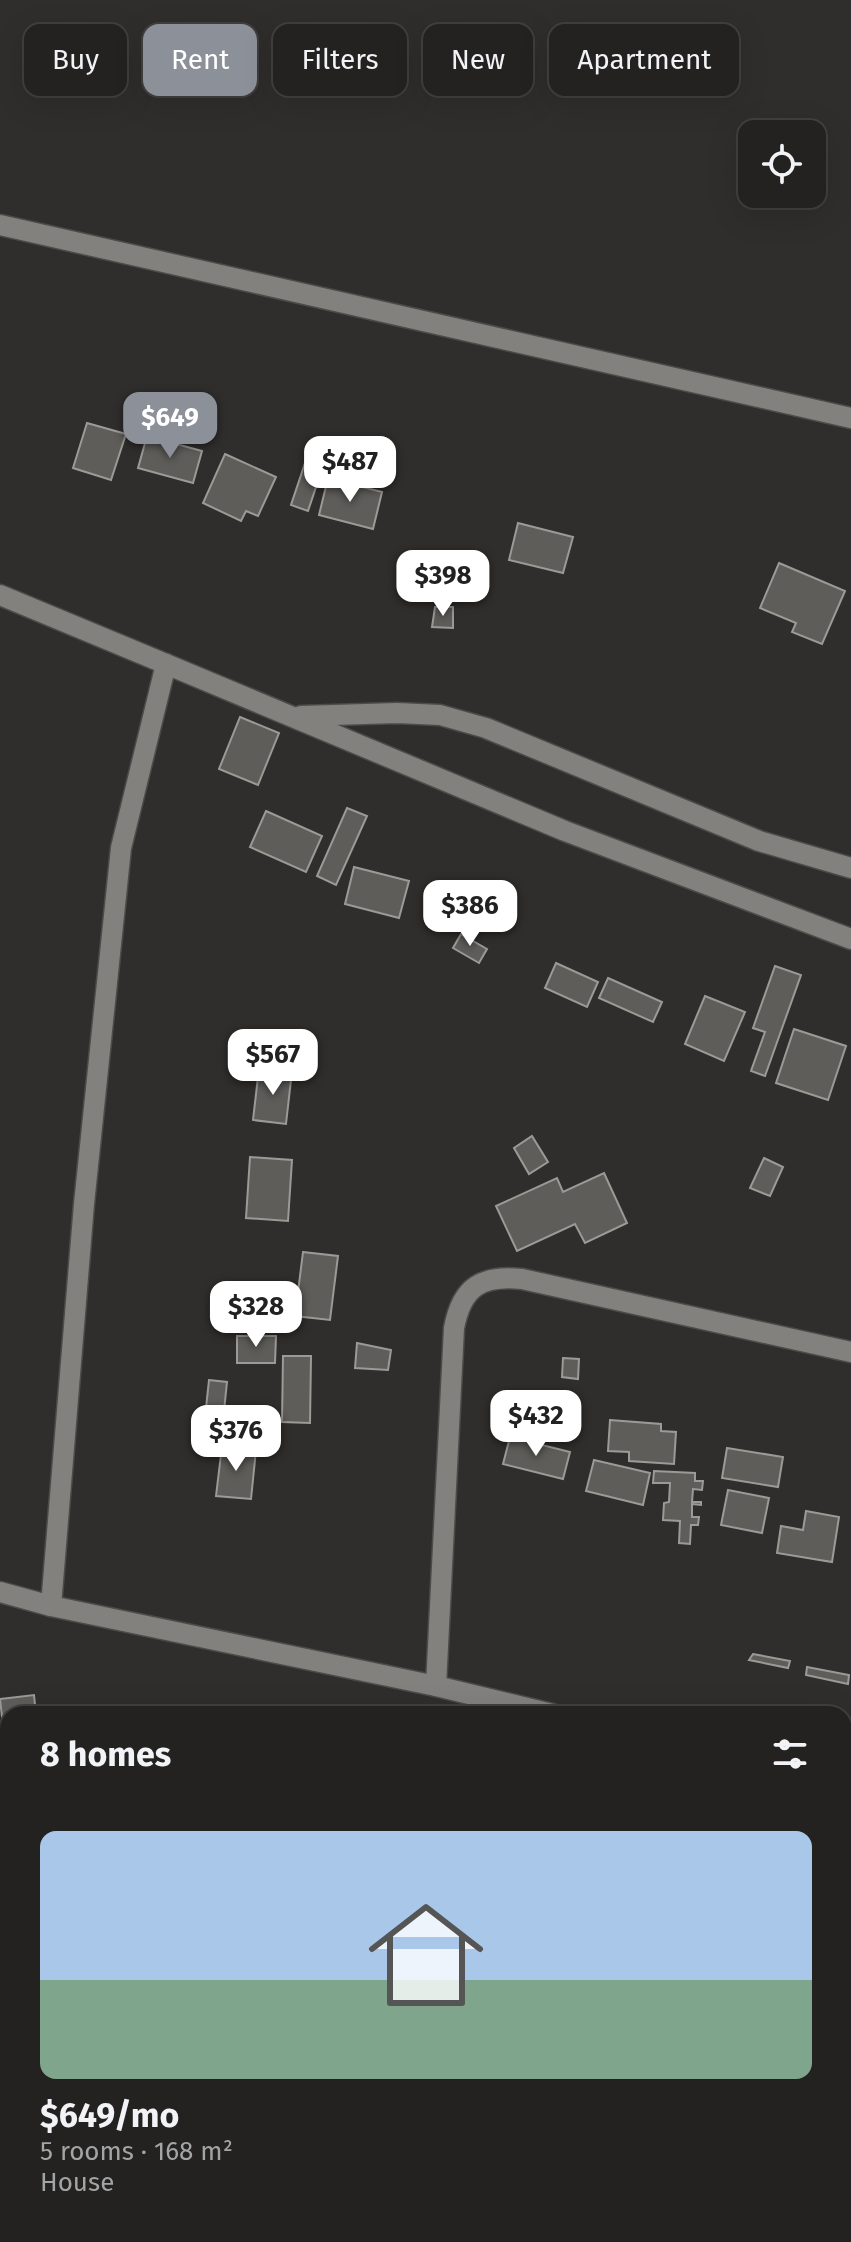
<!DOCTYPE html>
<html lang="en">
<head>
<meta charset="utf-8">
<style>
  :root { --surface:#242221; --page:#2c2a2a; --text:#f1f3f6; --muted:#a3a4a5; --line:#413f3f; --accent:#8c9099 }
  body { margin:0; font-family:"Fira Sans",sans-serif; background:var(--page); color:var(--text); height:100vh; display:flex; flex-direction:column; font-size:30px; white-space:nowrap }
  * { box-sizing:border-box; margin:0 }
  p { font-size:26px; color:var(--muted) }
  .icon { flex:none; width:44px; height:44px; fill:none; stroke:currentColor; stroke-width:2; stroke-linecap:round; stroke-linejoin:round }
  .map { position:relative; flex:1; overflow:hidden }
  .details { position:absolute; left:0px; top:1706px; width:852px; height:536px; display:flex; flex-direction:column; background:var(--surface); border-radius:24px 24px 0 0; box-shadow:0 8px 32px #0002,0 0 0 2px var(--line) }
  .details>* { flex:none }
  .guide { position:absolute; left:24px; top:24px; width:804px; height:72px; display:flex; gap:16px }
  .fabs { position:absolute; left:738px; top:120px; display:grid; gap:16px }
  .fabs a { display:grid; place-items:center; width:88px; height:88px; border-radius:16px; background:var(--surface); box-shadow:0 8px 32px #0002,0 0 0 2px var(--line); font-size:40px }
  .price { position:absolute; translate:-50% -68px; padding:0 18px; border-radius:16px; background:#fff; color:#222; font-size:26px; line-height:52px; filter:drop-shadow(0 2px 4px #0008) }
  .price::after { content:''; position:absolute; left:50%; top:48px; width:24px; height:18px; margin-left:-12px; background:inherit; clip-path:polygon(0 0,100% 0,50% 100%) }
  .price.selected { background:var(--accent); color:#fff }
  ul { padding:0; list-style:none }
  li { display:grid; align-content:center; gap:16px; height:424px; padding:0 40px }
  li+li { border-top:2px solid var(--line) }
  li span { display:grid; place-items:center; height:248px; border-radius:16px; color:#555 }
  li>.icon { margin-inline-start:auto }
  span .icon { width:144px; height:144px; fill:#fffc; stroke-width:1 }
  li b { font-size:34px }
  h2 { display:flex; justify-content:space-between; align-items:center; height:96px; padding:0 40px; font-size:34px }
  .chip { padding:0 28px; border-radius:16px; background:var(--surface); box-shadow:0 8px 32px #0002,0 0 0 2px var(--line); font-size:28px; line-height:72px }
  .chip.selected { background:var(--accent); color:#fff }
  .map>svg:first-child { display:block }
  .building { fill:#5e5d5a; stroke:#9c9a97; stroke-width:2 }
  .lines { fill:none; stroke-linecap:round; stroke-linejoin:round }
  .street-casing { stroke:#4c4b49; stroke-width:23 }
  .street { stroke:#82817e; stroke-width:20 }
</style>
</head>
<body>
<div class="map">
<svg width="851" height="2242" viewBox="0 0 851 2242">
  <rect width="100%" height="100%" fill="#302e2c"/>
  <g class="building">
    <polygon points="87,423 126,434 111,480 73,468"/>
    <polygon points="147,436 202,451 193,483 138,468"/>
    <polygon points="225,454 276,477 258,516 246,511 241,521 203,503"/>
    <polygon points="307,457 324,463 308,511 291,505"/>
    <polygon points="328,478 382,492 373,529 319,515"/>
    <polygon points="518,523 573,537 563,573 509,560"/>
    <polygon points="779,563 845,591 822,644 792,632 796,623 760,608"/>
    <polygon points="435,607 453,607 453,628 432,627"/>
    <polygon points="240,717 279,733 258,785 219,769"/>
    <polygon points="347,808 367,816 336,885 317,876"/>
    <polygon points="266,811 322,836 306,872 250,847"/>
    <polygon points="354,867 409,881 399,918 345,904"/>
    <polygon points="461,934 487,949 479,963 453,948"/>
    <polygon points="556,963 598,982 587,1007 545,988"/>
    <polygon points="775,966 801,975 765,1076 751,1071 765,1032 753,1028"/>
    <polygon points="608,978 662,1002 653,1022 599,998"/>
    <polygon points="705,996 745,1012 724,1061 685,1044"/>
    <polygon points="794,1029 846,1046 828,1100 776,1083"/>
    <polygon points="270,1069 292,1071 286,1124 253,1120 258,1077 269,1079"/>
    <polygon points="532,1136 548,1162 529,1174 514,1148"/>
    <polygon points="250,1157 292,1160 288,1221 246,1218"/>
    <polygon points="764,1158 783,1167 770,1196 750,1188"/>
    <polygon points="604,1173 627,1223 585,1243 575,1224 517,1251 496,1206 557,1178 563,1192"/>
    <polygon points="303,1252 338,1256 330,1320 295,1316"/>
    <polygon points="237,1336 276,1336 275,1363 237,1363"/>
    <polygon points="357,1343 391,1350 388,1370 355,1368"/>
    <polygon points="283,1356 311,1356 310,1423 282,1422"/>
    <polygon points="563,1358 579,1359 578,1379 562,1377"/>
    <polygon points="209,1380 227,1382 224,1411 206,1408"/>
    <polygon points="610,1420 661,1424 661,1431 676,1432 674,1464 629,1461 629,1452 608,1451"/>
    <polygon points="510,1437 570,1452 563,1479 503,1464"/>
    <polygon points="222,1446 256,1450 251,1499 216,1496"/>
    <polygon points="727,1448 783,1457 778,1487 722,1478"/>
    <polygon points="594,1460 650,1473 643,1505 586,1491"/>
    <polygon points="654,1471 695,1473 695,1481 703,1481 702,1490 693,1489 692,1502 701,1502 701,1505 692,1504 692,1517 699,1517 698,1525 691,1525 690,1544 679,1543 680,1521 663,1520 664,1503 669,1502 670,1483 653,1483"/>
    <polygon points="728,1490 769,1498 762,1533 721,1525"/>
    <polygon points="806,1511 839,1517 832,1562 777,1553 781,1526 803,1530"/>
    <polygon points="753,1654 790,1661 788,1668 749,1660"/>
    <polygon points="807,1667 849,1675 848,1684 806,1675"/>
    <polygon points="34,1695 36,1714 8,1714 6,1752 0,1699"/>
    <polygon points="8,2070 8,2184 0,2185 0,2071"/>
    <polygon points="844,2074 851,2074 851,2113 844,2112"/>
  </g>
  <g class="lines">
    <g class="street-casing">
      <g id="street">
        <polyline points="0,225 851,418"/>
        <polyline points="0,595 166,664"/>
        <polyline points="301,716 397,713 440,715 486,728 759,841 851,868"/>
        <polyline points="0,1592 51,1606 436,1686 552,1714"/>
        <polyline points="51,1606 84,1204 121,848 166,664 565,831 851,939"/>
        <path d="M436 1686 454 1328C462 1286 482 1275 522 1279L851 1352"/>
        <polyline points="844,1784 851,1785"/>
      </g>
    </g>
    <use href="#street" class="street"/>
  </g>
</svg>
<div class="fabs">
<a><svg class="icon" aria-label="locate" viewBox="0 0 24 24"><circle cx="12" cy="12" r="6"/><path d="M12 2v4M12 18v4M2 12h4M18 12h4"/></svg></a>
</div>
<b class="price selected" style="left:170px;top:460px">$649</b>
<b class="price" style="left:350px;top:504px">$487</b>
<b class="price" style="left:443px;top:618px">$398</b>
<b class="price" style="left:470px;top:948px">$386</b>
<b class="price" style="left:273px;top:1097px">$567</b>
<b class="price" style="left:256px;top:1349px">$328</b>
<b class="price" style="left:536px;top:1458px">$432</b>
<b class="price" style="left:236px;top:1473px">$376</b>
<div class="guide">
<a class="chip">Buy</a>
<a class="chip selected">Rent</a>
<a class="chip">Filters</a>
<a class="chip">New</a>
<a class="chip">Apartment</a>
</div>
<section class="details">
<h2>8 homes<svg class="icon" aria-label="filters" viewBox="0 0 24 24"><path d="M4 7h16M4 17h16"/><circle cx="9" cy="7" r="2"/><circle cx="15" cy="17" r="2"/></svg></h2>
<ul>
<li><span style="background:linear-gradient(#a9c7e8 60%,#7fa58c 0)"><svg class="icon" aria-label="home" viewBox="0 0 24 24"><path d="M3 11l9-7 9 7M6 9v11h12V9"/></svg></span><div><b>$649/mo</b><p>5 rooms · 168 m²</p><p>House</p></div></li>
</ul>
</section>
</div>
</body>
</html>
